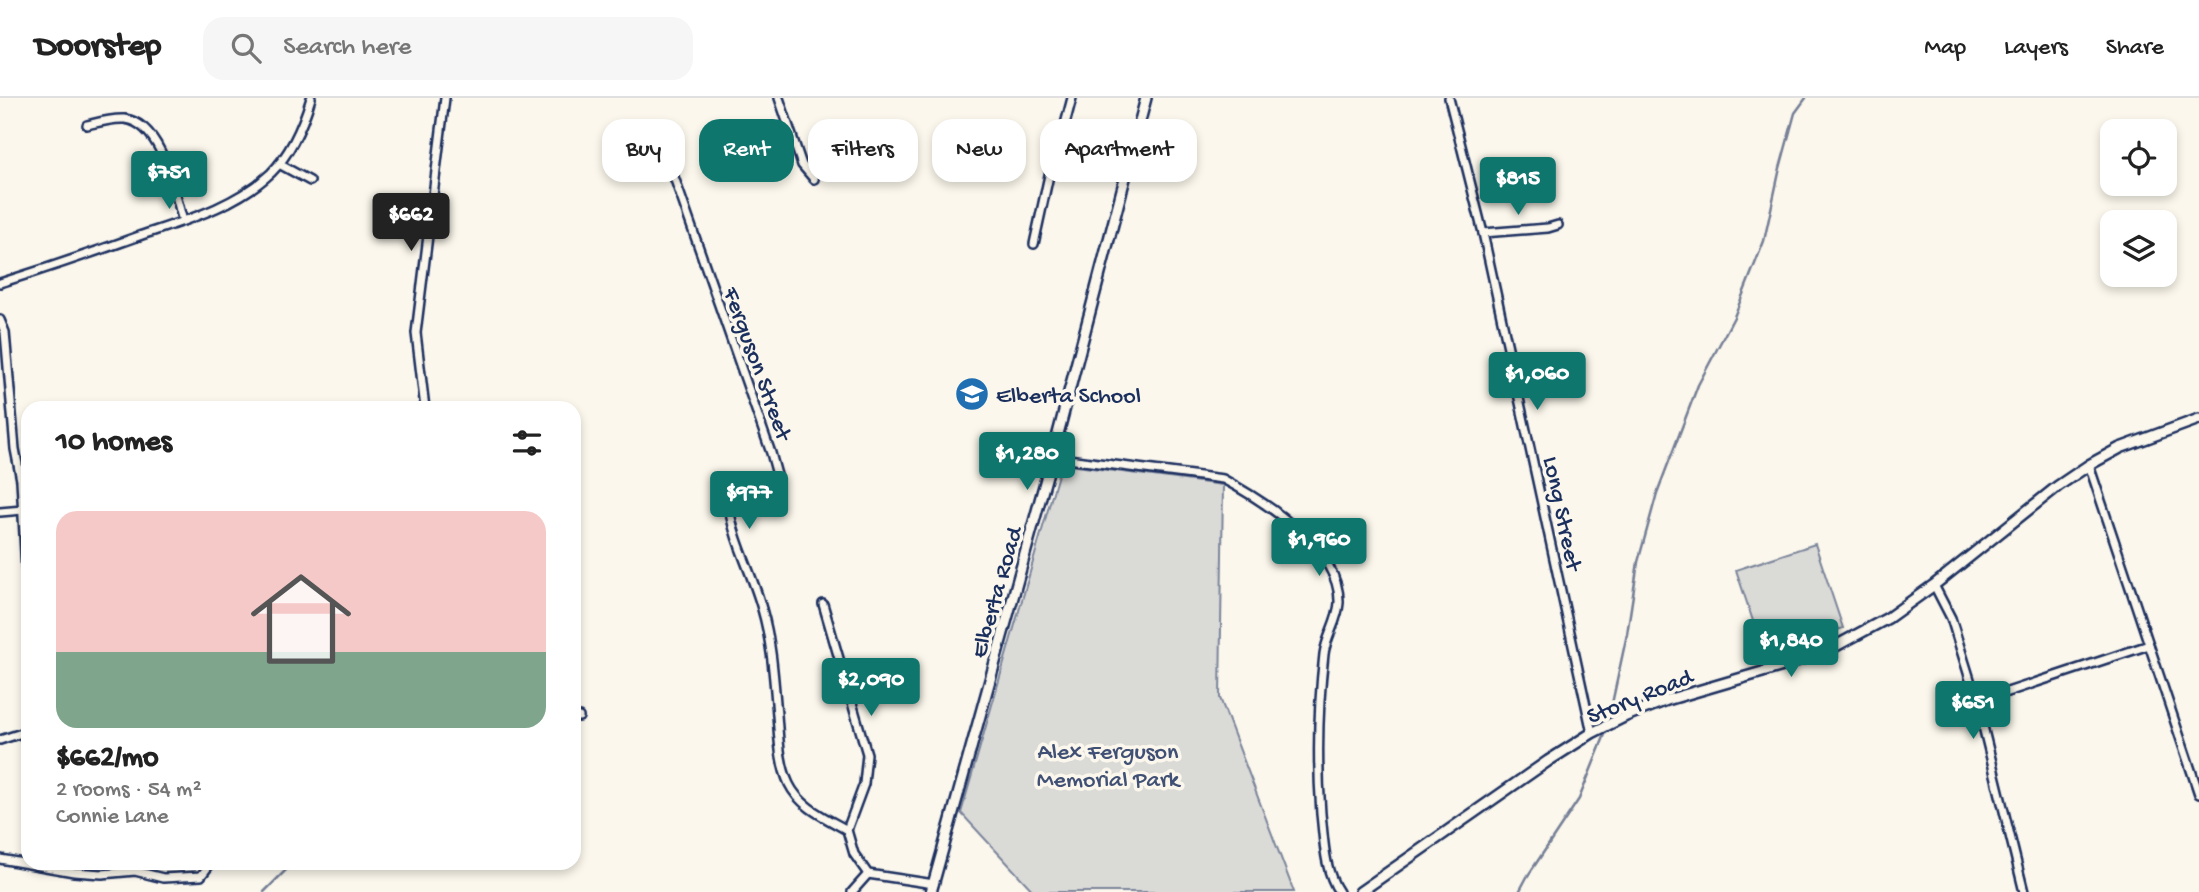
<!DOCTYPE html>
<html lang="en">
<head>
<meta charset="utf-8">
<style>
  :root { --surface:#fff; --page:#f6f6f6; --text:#222; --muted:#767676; --line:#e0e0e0; --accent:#0f766e }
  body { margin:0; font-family:"Gochi Hand",sans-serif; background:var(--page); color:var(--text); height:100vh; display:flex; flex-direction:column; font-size:26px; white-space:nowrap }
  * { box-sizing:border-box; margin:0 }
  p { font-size:23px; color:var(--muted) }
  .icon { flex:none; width:38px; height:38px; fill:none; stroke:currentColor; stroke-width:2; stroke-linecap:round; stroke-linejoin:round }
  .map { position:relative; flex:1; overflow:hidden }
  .drawer { position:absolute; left:21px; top:303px; width:560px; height:469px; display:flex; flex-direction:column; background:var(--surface); border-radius:21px; box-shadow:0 4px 10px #0003 }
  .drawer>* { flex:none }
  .guide { position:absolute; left:602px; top:21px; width:665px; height:63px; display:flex; gap:14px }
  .controls { position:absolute; left:2100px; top:21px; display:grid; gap:14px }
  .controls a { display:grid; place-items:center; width:77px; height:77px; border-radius:14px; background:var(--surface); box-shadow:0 4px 10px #0003; font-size:35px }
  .price { position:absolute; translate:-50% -60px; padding:0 16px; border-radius:7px; background:var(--accent); color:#fff; font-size:23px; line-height:46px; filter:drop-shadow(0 2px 4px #0008) }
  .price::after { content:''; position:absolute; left:50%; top:42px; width:21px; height:16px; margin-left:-10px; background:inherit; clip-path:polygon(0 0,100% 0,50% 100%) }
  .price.active { background:#222; color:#fff }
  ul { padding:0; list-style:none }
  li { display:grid; align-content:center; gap:14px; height:371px; padding:0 35px }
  li span { display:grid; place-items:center; height:217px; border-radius:21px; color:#555 }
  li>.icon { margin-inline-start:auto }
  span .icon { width:126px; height:126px; fill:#fffc; stroke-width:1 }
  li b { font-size:30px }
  h2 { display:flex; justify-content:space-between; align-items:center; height:84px; padding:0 35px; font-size:30px }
  .chip { padding:0 24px; border-radius:21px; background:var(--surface); box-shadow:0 4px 10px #0003; font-size:24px; line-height:63px }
  .chip.active { background:var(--accent); color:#fff }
  header { display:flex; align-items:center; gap:42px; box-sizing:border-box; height:98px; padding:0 35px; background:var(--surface); border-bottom:2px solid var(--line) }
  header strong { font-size:33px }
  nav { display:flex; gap:38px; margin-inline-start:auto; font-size:24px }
  .search { width:490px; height:63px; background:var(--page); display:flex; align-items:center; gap:18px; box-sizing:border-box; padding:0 24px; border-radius:21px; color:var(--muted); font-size:26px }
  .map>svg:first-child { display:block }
  .green { fill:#dadad7; stroke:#7a849a; stroke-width:2 }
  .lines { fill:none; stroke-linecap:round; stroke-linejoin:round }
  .stream { stroke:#747e96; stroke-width:2.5 }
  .minor-casing { stroke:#1b2f5e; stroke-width:12 }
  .tertiary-casing { stroke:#1b2f5e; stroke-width:14 }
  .minor { stroke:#fbf7ec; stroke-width:7 }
  .tertiary { stroke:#fbf7ec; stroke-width:9 }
  .labels { text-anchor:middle; stroke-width:7; stroke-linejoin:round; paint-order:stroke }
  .street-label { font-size:24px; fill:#1b2f5e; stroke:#fbf7ec }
  .poi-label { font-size:24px; fill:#1b2f5e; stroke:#fbf7ec; text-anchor:start }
  .park-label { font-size:24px; fill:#415176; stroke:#fbf7ec }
</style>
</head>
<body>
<header>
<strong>Doorstep</strong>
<div class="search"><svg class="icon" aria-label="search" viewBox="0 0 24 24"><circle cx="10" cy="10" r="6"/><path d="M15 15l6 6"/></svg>Search here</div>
<nav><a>Map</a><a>Layers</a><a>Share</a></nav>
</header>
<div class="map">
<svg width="2199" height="794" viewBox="0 0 2199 794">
  <rect width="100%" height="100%" fill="#fbf7ec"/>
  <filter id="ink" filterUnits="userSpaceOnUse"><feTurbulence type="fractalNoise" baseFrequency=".0143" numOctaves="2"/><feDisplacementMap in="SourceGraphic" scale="14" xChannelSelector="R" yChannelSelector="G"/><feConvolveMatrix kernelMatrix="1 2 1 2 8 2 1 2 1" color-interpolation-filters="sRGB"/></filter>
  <g filter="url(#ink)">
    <g class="green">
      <polygon points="1061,366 1223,387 1220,600 1294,794 1034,794 961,715"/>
      <polygon points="1815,446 1843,530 1764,556 1736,472"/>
    </g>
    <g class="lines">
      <g class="stream">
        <polyline points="1610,615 1627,536 1638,464 1657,395 1698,287 1734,219 1764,143 1780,70 1795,15 1806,0"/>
        <polyline points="264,794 293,765"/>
        <polyline points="1519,794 1527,779 1579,701 1606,634"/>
      </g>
      <g class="minor-casing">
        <g id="minor">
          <polyline points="779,0 802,67 814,81"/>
          <polyline points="1449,0 1483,135 1592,635"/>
          <path d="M87 27C99 24 112 20 125 21 163 26 174 94 183 123"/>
          <path d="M666 56 771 355 777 377 773 386 736 401 729 409C734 444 753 477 762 511 772 545 774 582 777 617 779 640 779 665 789 686 800 709 826 720 847 732L854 756 868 776 934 786"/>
          <polyline points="1056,60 1072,0"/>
          <polyline points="279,66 310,83"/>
          <polyline points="1483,135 1548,130 1558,127"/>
          <polyline points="1034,146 1053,59 1126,75"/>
          <path d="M0 185C48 170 95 154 142 137 187 122 236 108 271 75 291 55 303 27 311 0"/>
          <polyline points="0,222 5,234 15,351 21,382 26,473 28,483"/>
          <polyline points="425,310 416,235 445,0"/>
          <path d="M1052 359 1223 381C1264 403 1341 452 1339 505 1338 522 1326 539 1324 556 1318 609 1317 663 1321 716 1324 741 1324 773 1339 794"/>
          <polyline points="2089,367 2199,696"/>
          <polyline points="0,414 23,412"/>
          <polyline points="1934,487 1951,520 1977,604 2024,794"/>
          <polyline points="823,506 867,656 864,686 847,732"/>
          <polyline points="1977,604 2149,547"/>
          <polyline points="574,619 579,619"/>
          <polyline points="0,642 28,633"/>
          <polyline points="0,761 74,774 102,776 135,773 163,780 201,778 211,765"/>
          <polyline points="852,794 868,776"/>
        </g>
      </g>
      <g class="tertiary-casing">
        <g id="tertiary">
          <polyline points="931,794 1052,359 1146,0"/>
          <polyline points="1360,794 1548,663 1592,635 1626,618 1667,602 1783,568 1834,549 1888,520 1934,487 2058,388 2089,367 2120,350 2199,321"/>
        </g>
      </g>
      <use href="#minor" class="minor"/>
      <use href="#tertiary" class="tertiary"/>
    </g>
  </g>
  <defs>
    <g id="school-disc" transform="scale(1.75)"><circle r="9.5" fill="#1f6fb2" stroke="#fbf7ec"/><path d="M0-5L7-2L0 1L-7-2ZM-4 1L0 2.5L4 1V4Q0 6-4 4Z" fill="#fff"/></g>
  </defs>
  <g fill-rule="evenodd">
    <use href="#school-disc" x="972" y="296"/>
  </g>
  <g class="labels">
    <g class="street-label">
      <text transform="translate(759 265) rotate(70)" y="8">Ferguson Street</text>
      <text transform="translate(1564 415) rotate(78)" y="8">Long Street</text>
      <text transform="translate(995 494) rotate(-74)" y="8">Elberta Road</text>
      <text transform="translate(1639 597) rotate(-22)" y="8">Story Road</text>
    </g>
    <g class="poi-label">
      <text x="996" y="304">Elberta School</text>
    </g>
    <g class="park-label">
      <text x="1108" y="660">Alex Ferguson<tspan x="1108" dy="28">Memorial Park</tspan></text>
    </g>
  </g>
</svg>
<div class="controls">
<a><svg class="icon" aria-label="locate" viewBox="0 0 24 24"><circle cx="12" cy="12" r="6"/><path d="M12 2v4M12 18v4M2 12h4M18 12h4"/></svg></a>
<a><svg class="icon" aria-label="layers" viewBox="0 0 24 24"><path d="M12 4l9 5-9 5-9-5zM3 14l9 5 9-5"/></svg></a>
</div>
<b class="price" style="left:169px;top:113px">$751</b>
<b class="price" style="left:1518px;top:119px">$815</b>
<b class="price active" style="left:411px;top:155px">$662</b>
<b class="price" style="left:1537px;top:314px">$1,060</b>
<b class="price" style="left:1027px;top:394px">$1,280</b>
<b class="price" style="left:749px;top:433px">$977</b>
<b class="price" style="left:1319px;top:480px">$1,960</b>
<b class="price" style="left:1791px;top:581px">$1,840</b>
<b class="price" style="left:871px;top:620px">$2,090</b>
<b class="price" style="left:1973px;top:643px">$651</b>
<div class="guide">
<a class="chip">Buy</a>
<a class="chip active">Rent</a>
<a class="chip">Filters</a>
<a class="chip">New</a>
<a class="chip">Apartment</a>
</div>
<section class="drawer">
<h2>10 homes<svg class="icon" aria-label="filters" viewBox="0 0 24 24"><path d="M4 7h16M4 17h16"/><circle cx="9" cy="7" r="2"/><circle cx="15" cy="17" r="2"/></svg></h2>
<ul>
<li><span style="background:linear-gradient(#f6c9c9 65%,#7fa58c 0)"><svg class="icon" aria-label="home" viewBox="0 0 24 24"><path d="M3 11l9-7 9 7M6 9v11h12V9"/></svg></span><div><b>$662/mo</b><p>2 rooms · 54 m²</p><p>Connie Lane</p></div></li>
</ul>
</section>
</div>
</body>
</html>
